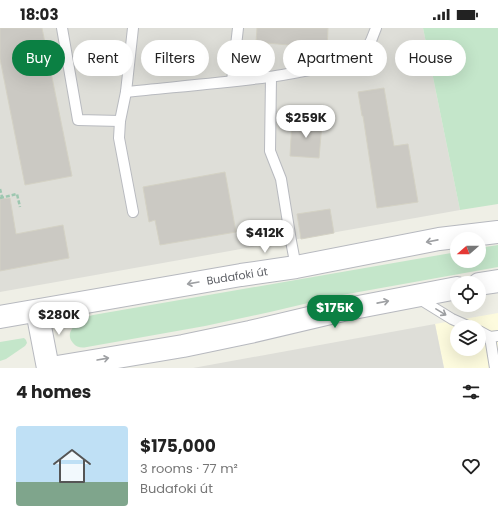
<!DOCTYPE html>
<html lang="en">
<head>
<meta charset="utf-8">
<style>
  :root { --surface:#fff; --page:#f6f6f6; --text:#222; --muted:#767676; --line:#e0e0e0; --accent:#0b8043 }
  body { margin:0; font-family:Poppins,sans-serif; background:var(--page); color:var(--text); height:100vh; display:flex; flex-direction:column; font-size:15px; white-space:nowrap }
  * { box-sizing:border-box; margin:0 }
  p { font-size:13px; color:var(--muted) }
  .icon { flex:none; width:22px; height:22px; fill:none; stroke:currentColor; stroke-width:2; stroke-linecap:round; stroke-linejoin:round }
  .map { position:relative; height:340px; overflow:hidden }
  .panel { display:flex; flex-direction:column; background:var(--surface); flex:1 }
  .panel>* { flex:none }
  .hud { position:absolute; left:12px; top:12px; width:474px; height:36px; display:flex; gap:8px }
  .needle { width:26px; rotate:250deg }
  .tools { position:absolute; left:450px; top:204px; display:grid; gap:8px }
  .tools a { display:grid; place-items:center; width:36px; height:36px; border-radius:50%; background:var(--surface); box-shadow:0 4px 16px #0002; font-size:20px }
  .price { position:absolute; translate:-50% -34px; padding:0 9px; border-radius:14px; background:#fff; color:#222; font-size:13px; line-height:26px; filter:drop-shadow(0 1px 2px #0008) }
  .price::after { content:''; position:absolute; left:50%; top:24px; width:12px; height:9px; margin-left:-6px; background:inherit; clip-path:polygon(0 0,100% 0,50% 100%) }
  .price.active { background:var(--accent); color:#fff }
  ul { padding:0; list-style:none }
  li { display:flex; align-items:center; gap:12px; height:100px; padding:0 16px }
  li+li { border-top:1px solid var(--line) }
  li span { display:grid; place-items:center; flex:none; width:112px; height:80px; border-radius:4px; color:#555 }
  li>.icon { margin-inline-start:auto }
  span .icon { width:48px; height:48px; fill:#fffc; stroke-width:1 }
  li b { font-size:17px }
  h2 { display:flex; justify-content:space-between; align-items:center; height:48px; padding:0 16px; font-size:17px }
  .pill { padding:0 14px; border-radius:18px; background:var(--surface); box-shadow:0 4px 16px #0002; font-size:14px; line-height:36px }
  .pill.active { background:var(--accent); color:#fff }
  .status { display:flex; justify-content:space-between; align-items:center; height:28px; padding:0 20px; background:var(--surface); direction:ltr }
  .status svg { height:11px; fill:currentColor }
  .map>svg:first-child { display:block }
  .commercial { fill:#fdfbde; fill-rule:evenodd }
  .industrial { fill:#deded8 }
  .green { fill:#c4e6ca }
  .building { fill:#cbc9c3; stroke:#d4d2c5 }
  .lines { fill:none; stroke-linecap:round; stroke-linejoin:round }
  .service-casing { stroke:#b8babf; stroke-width:12 }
  .secondary-casing { stroke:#b7b9bf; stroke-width:24 }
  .path { stroke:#9dc7b0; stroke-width:2.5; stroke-dasharray:4 2; stroke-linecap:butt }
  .service { stroke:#fff; stroke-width:10 }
  .secondary { stroke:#fff; stroke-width:22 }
  .oneway { stroke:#9ea0a3 }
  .labels { text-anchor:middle; stroke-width:4; stroke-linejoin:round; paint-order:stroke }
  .street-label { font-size:11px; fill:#5e6066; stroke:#fff }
</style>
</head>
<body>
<div class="status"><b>18:03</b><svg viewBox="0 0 49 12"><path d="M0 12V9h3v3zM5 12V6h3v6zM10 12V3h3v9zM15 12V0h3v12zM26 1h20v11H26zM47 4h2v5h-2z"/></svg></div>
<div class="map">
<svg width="498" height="340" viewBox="0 0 498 340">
  <rect width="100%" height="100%" fill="#efefe6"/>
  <path class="commercial" d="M498 285V340H444L435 296ZM457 299H479V321H457Z"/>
  <g class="industrial">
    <polygon points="0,0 423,0 460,182 0,264"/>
    <polygon points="435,296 444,340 193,340"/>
  </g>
  <g class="green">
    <polygon points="423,0 498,0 498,176 460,182"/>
    <path d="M498 217V239L342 267 270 284 205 298 87 319C82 320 77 320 73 315 62 303 82 290 93 287L457 224V233H479V220Z"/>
    <polygon points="24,310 26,312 27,315 25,318 6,331 0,333 0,314"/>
  </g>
  <g class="building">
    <polygon points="0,0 42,0 72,148 25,157 0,31"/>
    <polygon points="257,0 328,0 327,24 299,22 299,18 256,14"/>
    <polygon points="384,60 394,118 408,116 418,174 377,180 363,88 362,88 358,64"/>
    <polygon points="292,92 322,95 319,130 290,128"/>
    <polygon points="225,144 236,204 160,217 155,192 149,194 143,159"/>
    <polygon points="10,170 16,206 63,197 69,230 0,243 0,171"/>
    <polygon points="330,181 334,205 301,211 297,186"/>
  </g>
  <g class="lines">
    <g class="service-casing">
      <g id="service">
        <polyline points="62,0 78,92 120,93"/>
        <polyline points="271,49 270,123 281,151 291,213 296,239"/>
        <polyline points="232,53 238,0"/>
        <path d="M126 64C174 59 222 55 269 49 284 47 299 44 314 41 326 39 340 42 351 37 363 32 372 12 376 0"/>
        <polyline points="133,184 119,110 120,93 126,64 133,0"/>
        <polyline points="418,270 452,291 470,299"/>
        <polyline points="479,303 490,309 498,308"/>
        <polyline points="490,309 495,340"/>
      </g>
    </g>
    <g class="secondary-casing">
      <g id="secondary">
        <polyline points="479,256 498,253"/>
        <polyline points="37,283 48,340"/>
        <polyline points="0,289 241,247 296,239 439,211 498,204"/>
        <polyline points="51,340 183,318 250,304 343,282 457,260"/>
      </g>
    </g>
    <g class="path">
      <polyline points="0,161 2,169"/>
      <polyline points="0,170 17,166 20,179"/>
    </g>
    <use href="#service" class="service"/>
    <use href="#secondary" class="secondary"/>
  </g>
  <defs><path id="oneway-shaft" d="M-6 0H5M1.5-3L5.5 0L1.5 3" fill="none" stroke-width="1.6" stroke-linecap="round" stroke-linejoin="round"/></defs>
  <g class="oneway">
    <use href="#oneway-shaft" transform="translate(432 213) rotate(169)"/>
    <use href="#oneway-shaft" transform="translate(193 255) rotate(170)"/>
    <use href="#oneway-shaft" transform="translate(383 274) rotate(-11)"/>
    <use href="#oneway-shaft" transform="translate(441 284) rotate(31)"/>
    <use href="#oneway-shaft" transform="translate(103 331) rotate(-10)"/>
  </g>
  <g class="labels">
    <g class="street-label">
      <text transform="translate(237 248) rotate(-9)" y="4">Budafoki út</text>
    </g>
  </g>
</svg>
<div class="tools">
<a><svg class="needle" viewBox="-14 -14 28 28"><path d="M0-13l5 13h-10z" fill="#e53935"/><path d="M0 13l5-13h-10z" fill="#767676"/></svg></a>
<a><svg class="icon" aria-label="locate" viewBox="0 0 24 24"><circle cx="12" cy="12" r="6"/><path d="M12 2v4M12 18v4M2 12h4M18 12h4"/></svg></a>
<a><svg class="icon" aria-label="layers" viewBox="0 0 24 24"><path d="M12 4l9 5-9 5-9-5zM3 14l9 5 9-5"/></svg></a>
</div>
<b class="price" style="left:306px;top:111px">$259K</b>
<b class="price" style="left:265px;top:226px">$412K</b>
<b class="price active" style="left:335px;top:301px">$175K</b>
<b class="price" style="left:59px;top:308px">$280K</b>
<div class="hud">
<a class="pill active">Buy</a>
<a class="pill">Rent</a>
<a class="pill">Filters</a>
<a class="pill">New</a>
<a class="pill">Apartment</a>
<a class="pill">House</a>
</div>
</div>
<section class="panel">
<h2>4 homes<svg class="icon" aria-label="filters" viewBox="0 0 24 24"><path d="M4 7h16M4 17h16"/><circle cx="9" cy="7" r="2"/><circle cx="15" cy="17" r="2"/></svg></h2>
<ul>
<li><span style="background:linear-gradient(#bfe0f5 70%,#7fa58c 0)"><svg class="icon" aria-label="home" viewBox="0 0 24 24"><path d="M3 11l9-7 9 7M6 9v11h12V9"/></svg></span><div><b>$175,000</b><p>3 rooms · 77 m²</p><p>Budafoki út</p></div><svg class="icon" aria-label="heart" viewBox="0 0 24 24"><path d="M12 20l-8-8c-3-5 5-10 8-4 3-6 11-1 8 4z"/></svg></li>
</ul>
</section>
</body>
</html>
